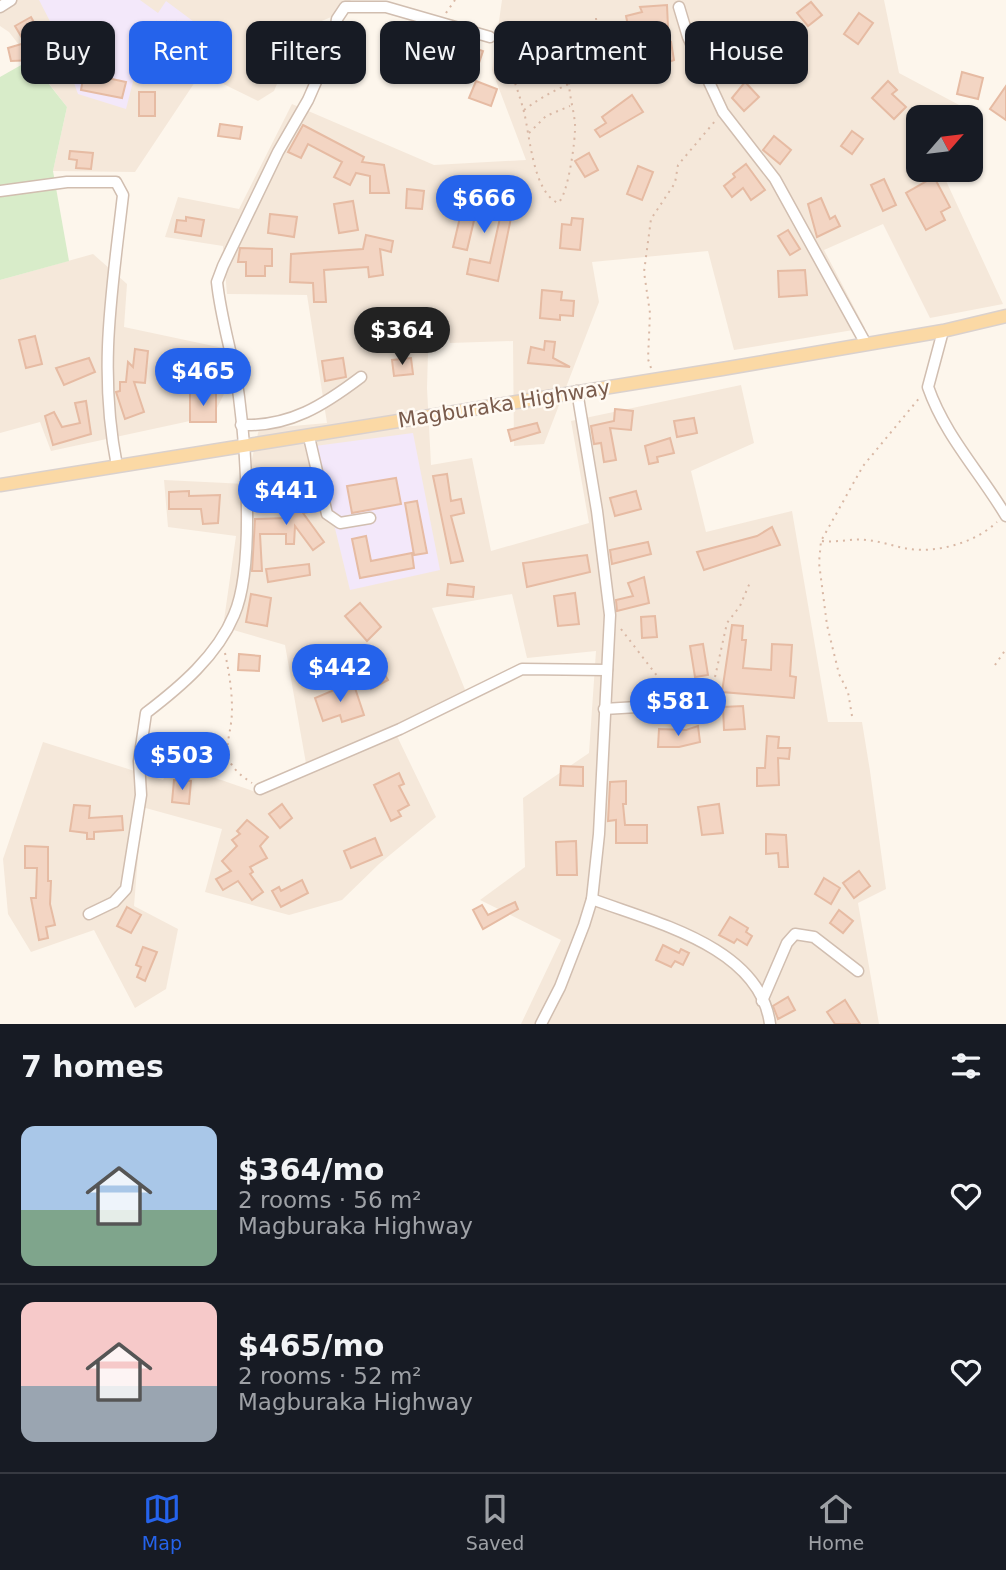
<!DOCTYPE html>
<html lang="en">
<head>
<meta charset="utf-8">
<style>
  :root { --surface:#171b24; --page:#20242c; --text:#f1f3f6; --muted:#9ea1a6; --line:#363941; --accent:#2563eb }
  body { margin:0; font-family:"DejaVu Sans",sans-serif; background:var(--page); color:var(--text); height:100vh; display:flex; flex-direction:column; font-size:26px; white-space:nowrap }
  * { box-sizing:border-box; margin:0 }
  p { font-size:23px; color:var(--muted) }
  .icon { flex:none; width:38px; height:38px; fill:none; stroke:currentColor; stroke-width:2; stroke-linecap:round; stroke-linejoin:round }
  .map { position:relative; height:1024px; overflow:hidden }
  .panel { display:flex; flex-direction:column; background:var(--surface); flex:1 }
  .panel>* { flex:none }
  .hud { position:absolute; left:21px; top:21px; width:964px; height:63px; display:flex; gap:14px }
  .needle { width:46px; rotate:62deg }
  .controls { position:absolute; left:906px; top:105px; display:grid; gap:14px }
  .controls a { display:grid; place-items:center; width:77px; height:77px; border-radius:14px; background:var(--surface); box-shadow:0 2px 5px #0004; font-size:35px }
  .price { position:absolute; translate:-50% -60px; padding:0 16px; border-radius:24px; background:var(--accent); color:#fff; font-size:23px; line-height:46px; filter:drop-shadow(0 2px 4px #0008) }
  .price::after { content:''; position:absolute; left:50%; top:42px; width:21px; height:16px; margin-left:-10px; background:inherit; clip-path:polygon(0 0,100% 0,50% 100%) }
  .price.active { background:#222; color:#fff }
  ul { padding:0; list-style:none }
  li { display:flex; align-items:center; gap:21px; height:175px; padding:0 21px }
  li+li { border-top:2px solid var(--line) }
  li span { display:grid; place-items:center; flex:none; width:196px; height:140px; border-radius:14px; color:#555 }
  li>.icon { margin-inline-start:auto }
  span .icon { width:84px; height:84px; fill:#fffc; stroke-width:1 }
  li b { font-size:30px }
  h2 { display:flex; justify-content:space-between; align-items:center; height:84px; padding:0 21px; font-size:30px }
  .tag { padding:0 24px; border-radius:14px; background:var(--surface); box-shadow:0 2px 5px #0004; font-size:24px; line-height:63px }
  .tag.active { background:var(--accent); color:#fff }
  .tabs { display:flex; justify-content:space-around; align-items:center; height:98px; border-top:2px solid var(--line); background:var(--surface); font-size:19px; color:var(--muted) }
  .tabs a { display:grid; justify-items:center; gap:4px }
  .tabs .active { color:var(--accent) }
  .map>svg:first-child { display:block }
  .residential { fill:#f5e8da }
  .education { fill:#f3e8fa }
  .green { fill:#d8ecc9 }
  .building { fill:#f3d5c3; stroke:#e6bba3; stroke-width:2 }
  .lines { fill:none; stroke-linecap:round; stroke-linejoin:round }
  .minor-casing { stroke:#d1beb0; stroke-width:13 }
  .major-casing { stroke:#dad1cd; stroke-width:15 }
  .path { stroke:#d9b8a5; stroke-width:2; stroke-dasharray:2 5; stroke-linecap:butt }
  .minor { stroke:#fff; stroke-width:10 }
  .major { stroke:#fbd9a5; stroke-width:12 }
  .labels { text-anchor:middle; stroke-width:5; stroke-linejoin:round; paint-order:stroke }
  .street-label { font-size:21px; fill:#7a5c4d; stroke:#fffaf3 }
</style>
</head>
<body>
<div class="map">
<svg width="1006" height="1024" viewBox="0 0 1006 1024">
  <rect width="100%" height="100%" fill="#fdf6ec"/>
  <g class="residential">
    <polygon points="0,0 351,0 336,15 300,30 274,91 258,101 201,73 135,172 53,171 67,107 9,32 0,26"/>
    <polygon points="502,0 884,0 899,73 961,106 956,117 919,117 919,170 941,170 1003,304 930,318 883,224 824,250 865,328 734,350 708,251 592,262 599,302 544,444 514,446 513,341 450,343 445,317 429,317 427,388 431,465 472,458 491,551 589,523 571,421 741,385 754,443 691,471 706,532 792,511 828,722 862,722 870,771 886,889 858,903 879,1024 521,1024 561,940 480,900 525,867 523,798 589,753 596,651 527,658 512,594 432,608 468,697 396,734 436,817 379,864 342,900 289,915 205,892 222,829 142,807 134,906 178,929 166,989 135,1008 94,930 31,952 8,914 3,859 43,742 163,780 172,763 253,791 307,769 285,645 223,627 236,536 168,527 164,480 246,484 259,429 327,423 307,295 227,294 223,246 165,237 178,197 239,209 292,104 434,165 526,160 492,70"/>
    <polygon points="93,254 127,284 124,327 223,348 231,380 213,416 51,451 40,422 0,433 0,280"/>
  </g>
  <g class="education">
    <polygon points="39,0 140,0 158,13 166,1 205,30 183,82 134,78 126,109 78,94 55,31"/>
    <polygon points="413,433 440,570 350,590 315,446"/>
  </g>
  <polygon class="green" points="30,60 67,107 53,171 69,261 0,280 0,77"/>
  <g class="building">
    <polygon points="811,2 822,15 808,26 797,13"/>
    <polygon points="667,5 668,27 649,29 651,35 631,40 626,16 642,12 640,7"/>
    <polygon points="859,13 873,23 858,44 844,34"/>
    <polygon points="31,17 46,44 49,42 54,51 37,60 11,61 8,48 25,43 15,26"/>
    <polygon points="177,22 189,27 171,68 159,62"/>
    <polygon points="581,24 587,42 567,49 563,39 542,37"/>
    <polygon points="414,25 446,38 435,65 404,52"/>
    <polygon points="536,28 540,31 545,67 533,68 527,29"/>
    <polygon points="66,42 77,70 65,74 55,46"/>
    <polygon points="671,42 674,60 661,65 657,44"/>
    <polygon points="719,42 729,55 717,64 707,51"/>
    <polygon points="460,43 483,51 478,66 455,57"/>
    <polygon points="962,72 983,78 978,99 957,94"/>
    <polygon points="84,73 126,82 122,98 81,90"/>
    <polygon points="476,81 497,89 491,106 469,98"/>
    <polygon points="888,81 897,90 892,94 906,107 894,119 872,98"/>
    <polygon points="745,82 759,97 744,111 732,98"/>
    <polygon points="1006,86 1006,120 990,109"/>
    <rect x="139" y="92" width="16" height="24"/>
    <polygon points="632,95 643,112 600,137 595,130 606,123 602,117"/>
    <polygon points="220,124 242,127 240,139 218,136"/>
    <polygon points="303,125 364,157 362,162 384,165 389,193 370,193 370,176 356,173 350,185 334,177 342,162 308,144 301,158 288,152"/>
    <polygon points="852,131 863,139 852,154 841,146"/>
    <polygon points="774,136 791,150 780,164 763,150"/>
    <polygon points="70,151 93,153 91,169 76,168 77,160 69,159"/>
    <polygon points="589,153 598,170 585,177 575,161"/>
    <polygon points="746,164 765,190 751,200 743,188 732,197 724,186 735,177 733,174"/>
    <polygon points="638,166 653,172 642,200 627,194"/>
    <polygon points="934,177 950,207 941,212 945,220 926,230 906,193"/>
    <polygon points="884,179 896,205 883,211 871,185"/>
    <polygon points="407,189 424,191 422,209 406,208"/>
    <polygon points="465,196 513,208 498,281 467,274 470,259 490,263 500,218 476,212 467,250 453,247"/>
    <polygon points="821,198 830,219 835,216 840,226 817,237 808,204"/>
    <polygon points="353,201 358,230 339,233 334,204"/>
    <polygon points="270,214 297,217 294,237 268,233"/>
    <polygon points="186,217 204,220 201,236 175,232 177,220 186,221"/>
    <polygon points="572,218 583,219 580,250 560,248 562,224 571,225"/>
    <polygon points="788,230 800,249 790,255 778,236"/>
    <polygon points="366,235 393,241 391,252 380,249 383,275 369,277 368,267 324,270 326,302 314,302 313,283 290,282 291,254 363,249"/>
    <polygon points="240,248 272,249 272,266 265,266 265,276 246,276 246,262 238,262"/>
    <polygon points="805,270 807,295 779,297 778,271"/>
    <polygon points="542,290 562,292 561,300 574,301 573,316 560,315 560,320 540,318"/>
    <polygon points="35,336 42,364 26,368 19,340"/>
    <polygon points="545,341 555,342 553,358 570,367 528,363 531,347 544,350"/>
    <polygon points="135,349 148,351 145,383 134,382 144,412 125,419 116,392 120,391 120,382 126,382 128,362 133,367"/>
    <polygon points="89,358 95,372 64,385 56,368"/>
    <polygon points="343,358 346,377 325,381 322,361"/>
    <polygon points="411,358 413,374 394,376 392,360"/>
    <rect x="190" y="393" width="26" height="29"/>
    <polygon points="86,401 91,434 53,445 45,416 54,412 62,427 80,423 75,403"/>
    <polygon points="615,409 633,411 631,430 610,428 616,460 604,462 601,443 594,444 591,426 614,421"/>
    <polygon points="694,418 697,433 677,437 674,421"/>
    <polygon points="537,423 540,432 511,441 508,430"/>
    <polygon points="670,438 674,453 657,457 658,462 649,464 645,446"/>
    <polygon points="447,474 451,501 461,499 464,513 451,516 463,561 451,563 433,476"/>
    <polygon points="396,478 401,504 352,513 347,486"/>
    <polygon points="189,491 189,496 220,495 218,523 203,524 201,509 169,509 169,492"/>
    <polygon points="636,491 641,509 615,516 610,498"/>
    <polygon points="306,492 309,512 303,513 324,542 313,550 295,526 294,544 286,544 286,534 260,534 262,571 252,571 255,519 289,518 286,495"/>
    <polygon points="417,501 427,553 414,555 405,503"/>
    <polygon points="772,527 780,545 704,570 697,552 757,536"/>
    <polygon points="366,536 371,561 412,553 414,568 360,578 352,539"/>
    <polygon points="648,542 651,554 612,564 610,550"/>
    <polygon points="587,555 590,572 527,587 523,563"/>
    <polygon points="309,564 310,575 268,582 266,569"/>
    <polygon points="644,577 649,603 617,611 616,600 633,596 628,583"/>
    <polygon points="448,584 474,587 473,597 447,595"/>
    <polygon points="575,593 579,624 558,626 554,596"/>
    <polygon points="251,594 271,598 267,626 246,622"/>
    <polygon points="360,603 381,627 367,641 345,616"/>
    <polygon points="655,616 657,637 642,638 641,617"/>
    <polygon points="732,625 743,626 742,640 746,640 743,668 771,670 772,644 792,645 790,676 796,677 794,698 722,692"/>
    <polygon points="703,644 708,675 695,677 690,646"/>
    <polygon points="239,654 260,656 259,671 238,670"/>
    <polygon points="373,654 388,680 371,689 357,663"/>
    <polygon points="353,682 364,715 342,722 340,715 323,721 315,698"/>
    <polygon points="743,706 745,729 724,730 723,707"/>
    <polygon points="698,726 700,742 679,747 658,747 659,729 686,730"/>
    <polygon points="767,736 779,737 778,748 790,748 789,759 778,758 779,785 757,786 757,768 765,768"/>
    <polygon points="561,766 583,767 583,786 560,785"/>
    <polygon points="399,773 404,784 399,786 409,805 398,811 401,816 391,821 374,785"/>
    <polygon points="174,780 191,781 189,804 172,802"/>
    <polygon points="626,781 626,804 623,804 625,825 647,825 647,843 616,843 616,820 608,821 610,782"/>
    <polygon points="282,804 292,818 280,828 269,814"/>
    <polygon points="719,804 723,833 702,835 698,807"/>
    <polygon points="74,805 90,806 89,818 122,816 123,830 94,832 94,839 87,839 87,833 70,831"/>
    <polygon points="247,820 268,837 260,846 267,858 250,867 253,872 250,874 263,892 252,900 238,881 223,890 216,879 231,871 222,861 237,846 232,840 240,834 237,831"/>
    <polygon points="766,834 786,835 788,867 779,867 778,853 766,854"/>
    <polygon points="375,838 382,855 351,868 344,851"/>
    <polygon points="576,841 577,875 557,875 556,842"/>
    <polygon points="25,846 48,847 48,881 51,881 50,904 55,925 46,927 48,938 39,940 31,898 36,898 37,868 25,868"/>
    <polygon points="859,871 870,886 854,898 843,883"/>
    <polygon points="824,878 840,888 831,904 815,894"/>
    <polygon points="302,880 308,893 281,907 272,891 279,887 281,891"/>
    <polygon points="515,902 518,909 483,929 473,910 482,905 488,915"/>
    <polygon points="127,907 141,915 131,933 117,926"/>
    <polygon points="839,910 853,921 843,933 830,923"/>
    <polygon points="730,917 748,928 746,932 752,936 747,945 737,939 734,943 719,935"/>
    <polygon points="663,945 679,953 681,949 689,953 683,965 675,961 671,967 656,960"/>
    <polygon points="143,947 157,952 145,981 137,977 141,967 136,965"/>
    <polygon points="788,997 795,1010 778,1019 773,1006"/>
    <polygon points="845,1000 860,1024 835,1024 827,1012"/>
  </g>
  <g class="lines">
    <g class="minor-casing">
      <g id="minor">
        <polyline points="0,7 11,0"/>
        <polyline points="679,7 688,37 723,112 775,179 866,344"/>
        <path d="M0 191 67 182H116L123 195C112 291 98 370 117 466"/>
        <path d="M943 331 928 387C945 436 980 472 1006 516"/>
        <path d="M241 425C290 427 324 405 361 377"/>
        <polyline points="309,437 327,514 340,523 370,518"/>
        <polyline points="604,709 688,704 713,688"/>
        <polyline points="260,789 400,729 522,669 607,670"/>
        <path d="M592 899C652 922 760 946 770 1024"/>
        <path d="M89 914 114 902 126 889 141 795 139 761 146 713C180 687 217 656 234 615 255 567 246 451 239 397 234 359 221 321 217 282L223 266 278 152 308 100 333 43 337 19 345 7H386L490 37"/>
        <polyline points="762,1001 787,943 795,934 814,937 858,971"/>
        <polyline points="541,1024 560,987 584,925 592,899 599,834 610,615 597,511 577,391"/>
      </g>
    </g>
    <g class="major-casing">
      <polyline id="major" points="0,485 722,369 943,331 1006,316"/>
    </g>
    <g class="path">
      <polyline points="446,13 455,0"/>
      <polyline points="596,18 598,41 614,64"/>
      <path d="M498 45C509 65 518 89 524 112 530 136 533 192 558 203 568 196 576 138 575 124 574 110 569 96 569 81"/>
      <path d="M524 110C563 80 598 77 637 51"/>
      <polyline points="529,133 546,116 570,106"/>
      <polyline points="651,368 648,359 650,313 644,272 651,219 675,183 678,165 716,120"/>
      <path d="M822 541C837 543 852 538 866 540 881 541 895 547 910 549 939 553 976 542 997 522"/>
      <polyline points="621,629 671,694"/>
      <path d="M225 653C229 672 232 690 232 709 232 744 213 758 252 783"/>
      <polyline points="995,665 1006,649"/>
      <polyline points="715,677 727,623 740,606 751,580"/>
      <polyline points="852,716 848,692 839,674 827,625 819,563 821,541 863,466 921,396"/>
    </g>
    <use href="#minor" class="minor"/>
    <use href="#major" class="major"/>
  </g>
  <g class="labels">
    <g class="street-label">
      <text transform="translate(504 404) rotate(-9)" y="7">Magburaka Highway</text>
    </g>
  </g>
</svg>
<div class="controls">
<a><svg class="needle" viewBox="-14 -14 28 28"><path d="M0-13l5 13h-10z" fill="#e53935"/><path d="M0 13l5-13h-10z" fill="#9ea1a6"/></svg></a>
</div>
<b class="price" style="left:484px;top:235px">$666</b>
<b class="price active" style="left:402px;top:367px">$364</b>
<b class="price" style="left:203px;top:408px">$465</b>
<b class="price" style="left:286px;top:527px">$441</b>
<b class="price" style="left:340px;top:704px">$442</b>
<b class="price" style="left:678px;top:738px">$581</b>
<b class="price" style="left:182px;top:792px">$503</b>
<div class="hud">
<a class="tag">Buy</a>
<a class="tag active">Rent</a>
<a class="tag">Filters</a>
<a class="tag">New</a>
<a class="tag">Apartment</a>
<a class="tag">House</a>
</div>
</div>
<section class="panel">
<h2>7 homes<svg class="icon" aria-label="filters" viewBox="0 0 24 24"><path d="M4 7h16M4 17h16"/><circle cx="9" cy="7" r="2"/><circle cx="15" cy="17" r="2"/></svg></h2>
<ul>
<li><span style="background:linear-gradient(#a9c7e8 60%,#7fa58c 0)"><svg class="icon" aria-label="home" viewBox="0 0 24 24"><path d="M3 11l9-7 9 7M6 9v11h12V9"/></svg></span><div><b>$364/mo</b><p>2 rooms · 56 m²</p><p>Magburaka Highway</p></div><svg class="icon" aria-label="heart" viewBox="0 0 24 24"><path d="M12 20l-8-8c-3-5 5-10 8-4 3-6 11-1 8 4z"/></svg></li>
<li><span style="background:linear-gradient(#f6c9c9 60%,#9aa5b1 0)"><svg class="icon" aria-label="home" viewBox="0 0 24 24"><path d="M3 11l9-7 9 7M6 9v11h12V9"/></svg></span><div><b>$465/mo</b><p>2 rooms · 52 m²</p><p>Magburaka Highway</p></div><svg class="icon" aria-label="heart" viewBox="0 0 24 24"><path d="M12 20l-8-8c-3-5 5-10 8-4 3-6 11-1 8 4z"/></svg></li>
</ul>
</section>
<nav class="tabs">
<a class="active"><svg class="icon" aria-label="map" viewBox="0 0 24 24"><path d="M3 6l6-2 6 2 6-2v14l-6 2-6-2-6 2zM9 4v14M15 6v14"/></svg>Map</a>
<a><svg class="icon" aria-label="saved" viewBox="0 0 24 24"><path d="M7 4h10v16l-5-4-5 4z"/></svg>Saved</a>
<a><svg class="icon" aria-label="home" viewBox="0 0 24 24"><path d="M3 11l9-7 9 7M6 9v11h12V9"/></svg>Home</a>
</nav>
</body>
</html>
